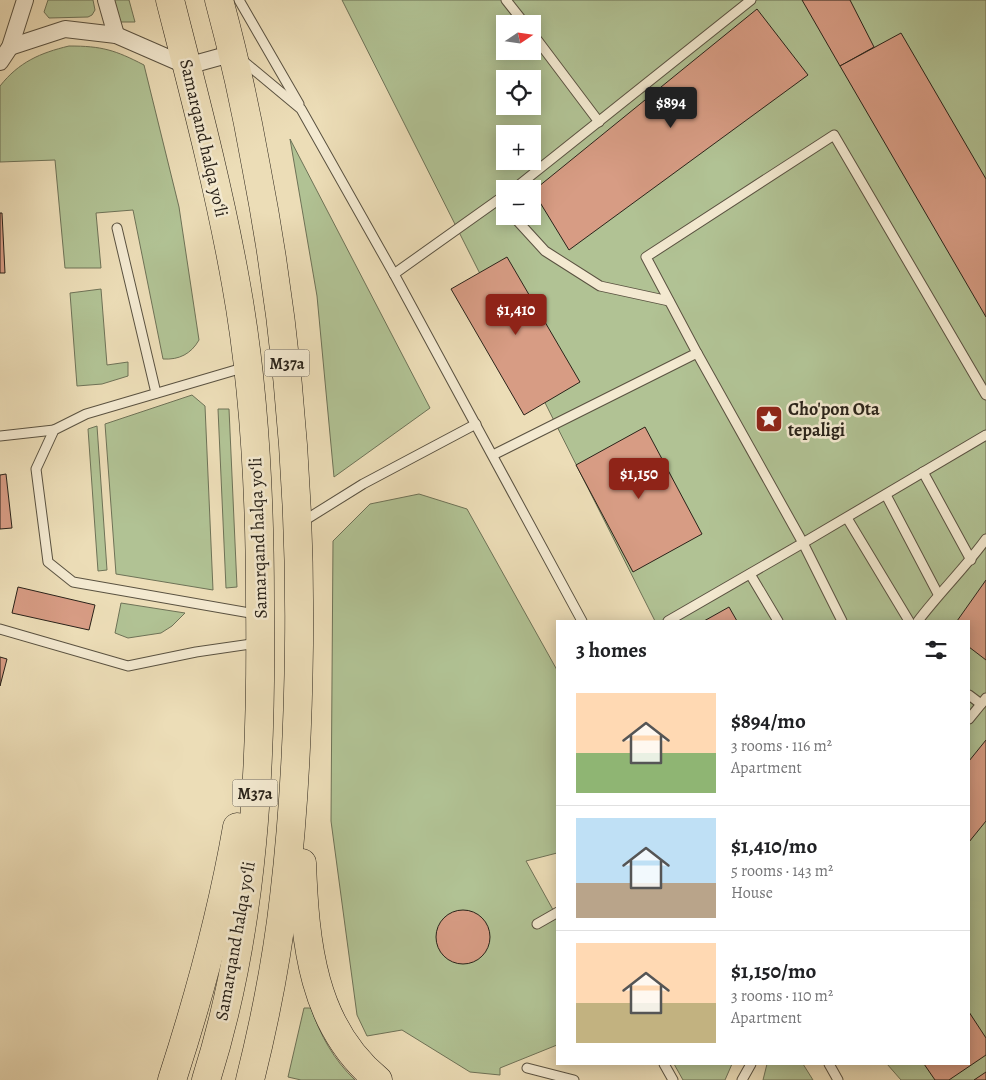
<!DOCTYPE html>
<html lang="en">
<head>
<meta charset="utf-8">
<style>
  :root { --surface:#fff; --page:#f6f6f6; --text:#202124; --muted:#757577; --line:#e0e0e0; --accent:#8f2418 }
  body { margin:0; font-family:Alegreya,serif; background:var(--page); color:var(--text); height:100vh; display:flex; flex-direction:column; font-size:19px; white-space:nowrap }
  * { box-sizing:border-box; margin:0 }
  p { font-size:16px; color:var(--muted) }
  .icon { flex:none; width:28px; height:28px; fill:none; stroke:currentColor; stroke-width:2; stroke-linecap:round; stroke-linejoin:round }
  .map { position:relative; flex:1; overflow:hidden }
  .drawer { position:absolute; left:556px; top:620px; width:414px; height:445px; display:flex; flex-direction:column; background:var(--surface); border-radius:0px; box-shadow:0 2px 12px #0003 }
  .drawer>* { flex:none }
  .needle { width:32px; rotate:77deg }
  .buttons { position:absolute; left:496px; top:15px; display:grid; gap:10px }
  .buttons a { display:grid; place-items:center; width:45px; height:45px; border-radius:0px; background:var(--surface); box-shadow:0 2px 12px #0003; font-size:25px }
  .price { position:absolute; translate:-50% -42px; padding:0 11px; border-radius:5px; background:var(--accent); color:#fff; font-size:16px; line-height:32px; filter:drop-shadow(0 1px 2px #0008) }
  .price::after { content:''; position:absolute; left:50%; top:30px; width:15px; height:11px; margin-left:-8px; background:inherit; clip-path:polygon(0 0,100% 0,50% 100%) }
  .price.on { background:#222; color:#fff }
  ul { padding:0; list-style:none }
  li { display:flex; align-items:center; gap:15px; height:125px; padding:0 20px }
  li+li { border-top:1px solid var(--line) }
  li span { display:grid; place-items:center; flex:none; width:140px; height:100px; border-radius:0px; color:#555 }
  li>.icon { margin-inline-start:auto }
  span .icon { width:60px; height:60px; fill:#fffc; stroke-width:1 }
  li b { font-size:21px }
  h2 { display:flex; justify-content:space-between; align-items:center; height:60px; padding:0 20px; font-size:21px }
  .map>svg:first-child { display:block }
  .green { fill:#b1c294; stroke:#6e7257; fill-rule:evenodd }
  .building { fill:#d79c84; stroke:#2a231a }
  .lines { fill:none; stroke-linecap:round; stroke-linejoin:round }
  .service-casing { stroke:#5a5241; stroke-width:11 }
  .minor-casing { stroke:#5a5241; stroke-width:18 }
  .trunk-casing { stroke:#2a231a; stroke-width:29 }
  .service { stroke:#f3e9d0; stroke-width:9 }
  .minor { stroke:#f3e9d0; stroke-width:16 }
  .trunk { stroke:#ecddb7; stroke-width:28 }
  .labels { text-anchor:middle; stroke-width:5; stroke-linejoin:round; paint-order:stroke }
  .shield { fill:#f3e9d0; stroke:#665e51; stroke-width:1 }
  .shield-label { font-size:16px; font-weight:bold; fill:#2a231a }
  .street-label { font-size:18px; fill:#2a231a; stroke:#f3e9d0 }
  .poi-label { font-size:18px; font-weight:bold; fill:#2a231a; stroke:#f3e9d0; text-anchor:start }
</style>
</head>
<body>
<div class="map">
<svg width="986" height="1080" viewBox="0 0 986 1080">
  <rect width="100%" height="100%" fill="#ecddb7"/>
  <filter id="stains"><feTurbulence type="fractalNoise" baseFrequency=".004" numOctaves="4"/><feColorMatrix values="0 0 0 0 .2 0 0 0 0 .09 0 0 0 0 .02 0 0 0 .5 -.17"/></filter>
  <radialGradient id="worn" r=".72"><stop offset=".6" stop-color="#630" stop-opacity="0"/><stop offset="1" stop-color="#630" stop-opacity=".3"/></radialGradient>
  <g class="green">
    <polygon points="48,0 93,0 95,10 92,15 88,17 49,18 44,12"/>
    <polygon points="113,0 129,0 135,22 120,22"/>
    <path d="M342 0H986V1080H901L887 1064H969V621H655ZM505 24H532V51H505ZM505 79H532V106H505ZM505 134H532V161H505ZM505 189H532V216H505Z"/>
    <path d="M69 46C102 46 115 50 144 65L179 207 199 340C191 354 179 360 163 359L133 210 96 213 101 268H65L55 160 0 162V86C19 62 40 53 69 46Z"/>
    <polygon points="290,139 430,408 334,477 317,296"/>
    <polygon points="101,289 107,365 128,362 128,376 102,384 77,386 70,293"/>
    <polygon points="192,395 205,406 213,590 116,574 105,424"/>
    <polygon points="218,409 229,409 237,587 226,588"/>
    <polygon points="97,426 107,570 98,571 88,429"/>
    <polygon points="419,494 467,509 557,670 557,853 526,861 557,917 557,1045 500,1068 500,1075 470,1072 402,1030 367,1036 357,1015 331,821 333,541 370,504"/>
    <polygon points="121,603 185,613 172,626 161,633 128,638 115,633"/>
    <path d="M304 1008H311C320 1035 334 1060 355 1080H301L288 1077Z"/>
    <polygon points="674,1064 732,1064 725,1080 683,1080"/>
    <polygon points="767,1064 803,1064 813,1080 763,1080"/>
  </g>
  <g class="building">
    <polygon points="802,0 850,0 874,47 840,66"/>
    <polygon points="757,9 808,75 569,250 533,191"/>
    <polygon points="901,33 986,179 986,317 840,66"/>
    <polygon points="0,213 2,213 5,273 0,273"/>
    <polygon points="507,257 580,382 524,415 451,289"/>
    <polygon points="645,427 702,534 633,572 576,465"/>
    <polygon points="6,474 12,528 0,529 0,475"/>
    <polygon points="986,580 986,660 969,647 969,621 957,621"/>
    <polygon points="18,587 95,605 89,630 12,613"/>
    <polygon points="729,607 737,621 704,621"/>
    <polygon points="0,657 7,659 0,686"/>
    <polygon points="986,740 986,821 969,842 969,761"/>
    <circle cx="463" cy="937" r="27"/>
    <polygon points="969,1012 986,1038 986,1055 949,1080 935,1080 924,1064 969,1064"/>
    <polygon points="986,1072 986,1080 974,1080"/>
  </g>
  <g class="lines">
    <g class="service-casing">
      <g id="service">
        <polyline points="239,0 299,104"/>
        <polyline points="506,0 525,24"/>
        <polyline points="532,33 599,122"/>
        <polyline points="242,60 301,109 394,274 582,621"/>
        <polyline points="514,189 751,0"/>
        <polyline points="513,216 545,251 600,286 669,301"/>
        <polyline points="117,228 156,393"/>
        <polyline points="394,274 505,195"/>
        <polyline points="246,367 86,414 54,430 36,469 48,562 73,582 256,614"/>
        <polyline points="0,436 54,430"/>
        <polyline points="493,455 697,353 646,257 834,135 986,395"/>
        <polyline points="923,472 971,560"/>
        <polyline points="886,495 938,594"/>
        <polyline points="847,518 909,621"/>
        <polyline points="302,522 363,484 476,424"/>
        <polyline points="750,574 778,621"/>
        <polyline points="668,621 803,543 697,353"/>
        <polyline points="842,621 803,543 986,435"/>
        <path d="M918 621C939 593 965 568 986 539"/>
        <polyline points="0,629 128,666 196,652 258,643"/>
        <polyline points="969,695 981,704"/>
        <polyline points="969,719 986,698"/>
        <polyline points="537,924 558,912"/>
        <polyline points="664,1064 673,1080"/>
        <polyline points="829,1064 838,1080"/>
        <polyline points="527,1068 574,1080"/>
        <polyline points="742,1080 751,1064"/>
      </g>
    </g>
    <g class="minor-casing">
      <g id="minor">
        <polyline points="106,0 116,35"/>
        <polyline points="10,47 65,29 116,35 187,66 234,53"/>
        <polyline points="0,62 10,47 25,0"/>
      </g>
    </g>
    <g class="trunk-casing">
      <g id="trunk">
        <path d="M170 0C194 94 219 188 236 284 255 389 260 495 260 601 262 761 255 926 206 1080"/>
        <path d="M219 0C234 55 246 110 256 166 287 326 301 482 299 645 298 729 294 813 284 897 277 959 265 1020 250 1080"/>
        <path d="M302 863C305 942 312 1026 378 1080"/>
        <path d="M172 1080C199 997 222 913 237 827"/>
      </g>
    </g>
    <use href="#service" class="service"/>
    <use href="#minor" class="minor"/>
    <use href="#trunk" class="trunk"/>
  </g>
  <defs>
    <g id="sight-square" transform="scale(1.4375)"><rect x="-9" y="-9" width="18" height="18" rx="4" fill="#8f2418" stroke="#f3e9d0"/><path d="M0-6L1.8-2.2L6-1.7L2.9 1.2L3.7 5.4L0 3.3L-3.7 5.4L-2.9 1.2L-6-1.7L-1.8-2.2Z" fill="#fff"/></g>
  </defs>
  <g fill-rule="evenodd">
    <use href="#sight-square" x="769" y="419"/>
  </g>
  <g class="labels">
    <g class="shield">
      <rect x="264.5" y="349.5" width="45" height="27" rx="4"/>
      <rect x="232.5" y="779.5" width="45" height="27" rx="4"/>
    </g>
    <g class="shield-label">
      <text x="287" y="369">M37a</text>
      <text x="255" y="799">M37a</text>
    </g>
    <g class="street-label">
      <text transform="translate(204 138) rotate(77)" y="6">Samarqand halqa yoʻli</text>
      <text transform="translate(258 538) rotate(-92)" y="6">Samarqand halqa yoʻli</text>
      <text transform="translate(235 941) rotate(-80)" y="6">Samarqand halqa yoʻli</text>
    </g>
    <g class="poi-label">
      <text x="788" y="415">Cho'pon Ota<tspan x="788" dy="21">tepaligi</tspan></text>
    </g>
  </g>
  <rect width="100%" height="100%" filter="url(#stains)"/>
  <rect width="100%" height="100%" fill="url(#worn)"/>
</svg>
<div class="buttons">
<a><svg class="needle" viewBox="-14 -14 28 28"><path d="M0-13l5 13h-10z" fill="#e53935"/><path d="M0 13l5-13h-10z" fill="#757577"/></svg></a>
<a><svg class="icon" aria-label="locate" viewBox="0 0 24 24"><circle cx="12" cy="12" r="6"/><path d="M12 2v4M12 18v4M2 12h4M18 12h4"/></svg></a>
<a>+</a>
<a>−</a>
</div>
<b class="price on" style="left:671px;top:129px">$894</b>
<b class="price" style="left:516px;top:336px">$1,410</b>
<b class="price" style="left:639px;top:500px">$1,150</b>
<section class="drawer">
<h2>3 homes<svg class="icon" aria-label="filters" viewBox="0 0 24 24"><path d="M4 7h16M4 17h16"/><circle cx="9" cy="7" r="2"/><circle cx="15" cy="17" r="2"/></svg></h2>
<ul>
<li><span style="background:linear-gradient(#ffd9b3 60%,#8fb573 0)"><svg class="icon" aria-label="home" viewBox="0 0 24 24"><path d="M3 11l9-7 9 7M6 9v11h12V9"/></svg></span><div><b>$894/mo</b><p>3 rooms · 116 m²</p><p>Apartment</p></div></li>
<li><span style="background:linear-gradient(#bfe0f5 65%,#b9a48a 0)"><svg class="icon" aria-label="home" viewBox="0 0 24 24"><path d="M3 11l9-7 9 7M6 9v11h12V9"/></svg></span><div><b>$1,410/mo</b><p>5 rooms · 143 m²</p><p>House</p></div></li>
<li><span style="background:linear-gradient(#ffd9b3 60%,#c2b280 0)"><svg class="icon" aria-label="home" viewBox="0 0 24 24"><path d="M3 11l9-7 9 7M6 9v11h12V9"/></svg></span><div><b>$1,150/mo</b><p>3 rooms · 110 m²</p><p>Apartment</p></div></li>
</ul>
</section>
</div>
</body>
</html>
